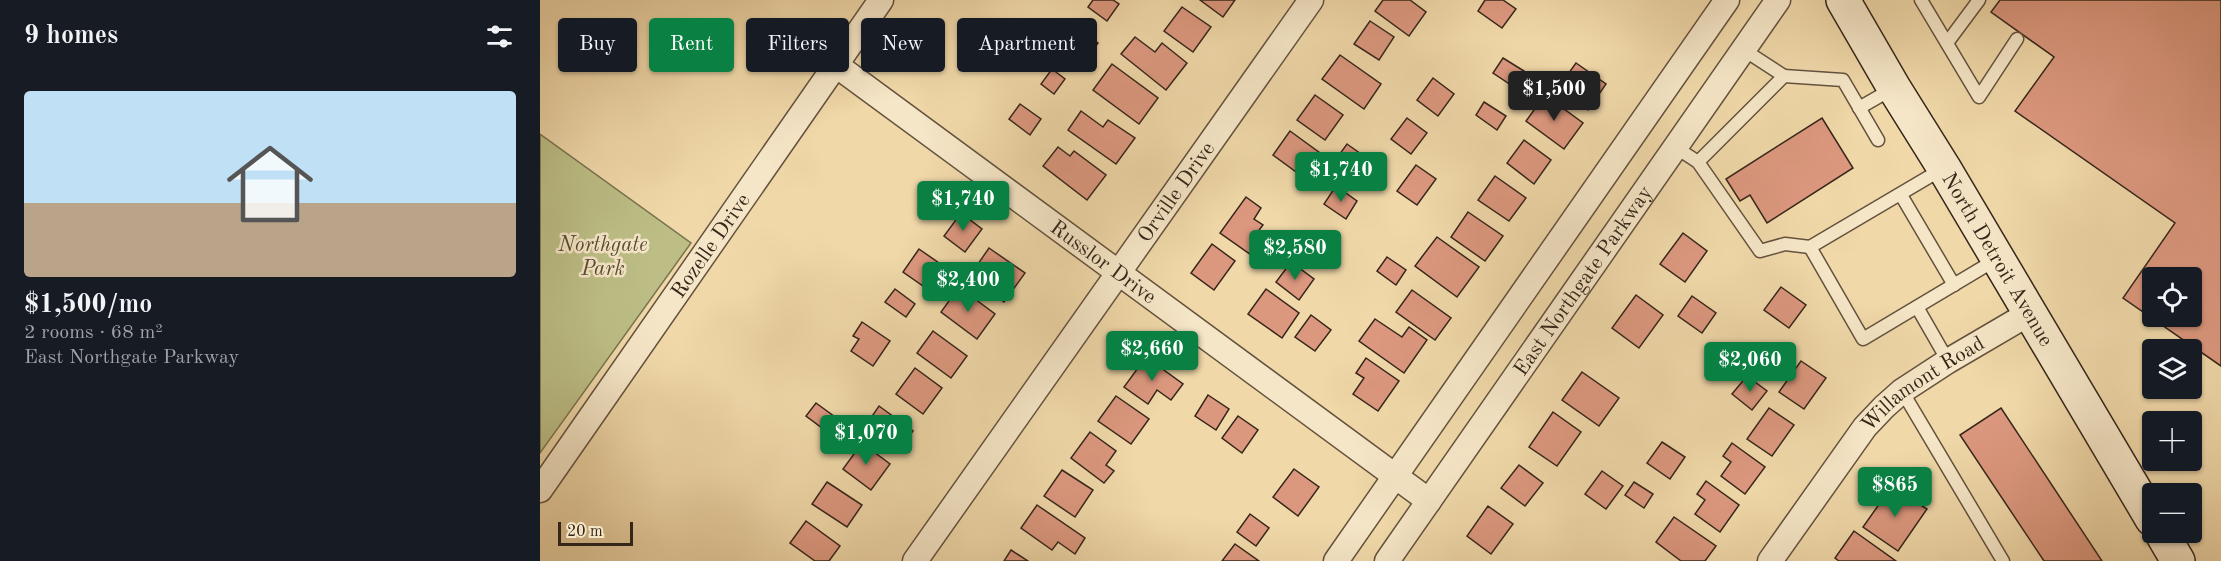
<!DOCTYPE html>
<html lang="en">
<head>
<meta charset="utf-8">
<style>
  :root { --surface:#171b24; --page:#20242c; --text:#f1f3f6; --muted:#9ea1a6; --accent:#0b8043 }
  body { margin:0; font-family:"Old Standard TT",serif; background:var(--page); color:var(--text); height:100vh; display:flex; flex-direction:column; font-size:22px; white-space:nowrap }
  * { box-sizing:border-box; margin:0 }
  p { font-size:20px; color:var(--muted) }
  .icon { flex:none; width:33px; height:33px; fill:none; stroke:currentColor; stroke-width:2; stroke-linecap:round; stroke-linejoin:round }
  .map { position:relative; flex:1; overflow:hidden }
  .side { display:flex; flex-direction:column; background:var(--surface); width:540px }
  .side>* { flex:none }
  .hud { position:absolute; left:18px; top:18px; width:570px; height:54px; display:flex; gap:12px }
  .buttons { position:absolute; left:1602px; top:267px; display:grid; gap:12px }
  .buttons a { display:grid; place-items:center; width:60px; height:60px; border-radius:6px; background:var(--surface); box-shadow:0 2px 4px #0004; font-size:30px }
  .scale { position:absolute; left:18px; bottom:15px; width:75px; box-sizing:border-box; padding-left:6px; border:3px solid #36261a; border-top:0; font-size:16px; line-height:21px; white-space:nowrap; color:#36261a; -webkit-text-stroke:4px #f5e6c7; paint-order:stroke }
  .price { position:absolute; translate:-50% -51px; padding:0 14px; border-radius:6px; background:var(--accent); color:#fff; font-size:20px; line-height:39px; filter:drop-shadow(0 2px 3px #0008) }
  .price::after { content:''; position:absolute; left:50%; top:36px; width:18px; height:14px; margin-left:-9px; background:inherit; clip-path:polygon(0 0,100% 0,50% 100%) }
  .price.current { background:#222; color:#fff }
  ul { padding:0; list-style:none }
  li { display:grid; align-content:center; gap:12px; height:318px; padding:0 24px }
  li span { display:grid; place-items:center; height:186px; border-radius:6px; color:#555 }
  li>.icon { margin-inline-start:auto }
  span .icon { width:108px; height:108px; fill:#fffc; stroke-width:1 }
  li b { font-size:26px }
  h2 { display:flex; justify-content:space-between; align-items:center; height:72px; padding:0 24px; font-size:26px }
  .pill { padding:0 21px; border-radius:6px; background:var(--surface); box-shadow:0 2px 4px #0004; font-size:21px; line-height:54px }
  .pill.current { background:var(--accent); color:#fff }
  main { display:flex; flex:1; min-height:0 }
  .map>svg:first-child { display:block }
  .green { fill:#bcbe86; stroke:#797250; stroke-width:1.5 }
  .building { fill:#dc987f; stroke:#36261a; stroke-width:1.5; fill-rule:evenodd }
  .lines { fill:none; stroke-linecap:round; stroke-linejoin:round }
  .service-casing { stroke:#64523e; stroke-width:15 }
  .minor-casing { stroke:#64523e; stroke-width:27 }
  .secondary-casing { stroke:#36261a; stroke-width:36 }
  .service { stroke:#f5e6c7; stroke-width:12 }
  .minor { stroke:#f5e6c7; stroke-width:24 }
  .secondary { stroke:#f5e6c7; stroke-width:33 }
  .labels { text-anchor:middle; stroke-width:5; stroke-linejoin:round; paint-order:stroke }
  .street-label { font-size:21px; fill:#36261a; stroke:#f5e6c7 }
  .park-label { font-size:21px; font-style:italic; fill:#584c35; stroke:#f5e6c7 }
</style>
</head>
<body>
<main>
<section class="side">
<h2>9 homes<svg class="icon" aria-label="filters" viewBox="0 0 24 24"><path d="M4 7h16M4 17h16"/><circle cx="9" cy="7" r="2"/><circle cx="15" cy="17" r="2"/></svg></h2>
<ul>
<li><span style="background:linear-gradient(#bfe0f5 60%,#b9a48a 0)"><svg class="icon" aria-label="home" viewBox="0 0 24 24"><path d="M3 11l9-7 9 7M6 9v11h12V9"/></svg></span><div><b>$1,500/mo</b><p>2 rooms · 68 m²</p><p>East Northgate Parkway</p></div></li>
</ul>
</section>
<div class="map">
<svg width="1681" height="561" viewBox="0 0 1681 561">
  <rect width="100%" height="100%" fill="#f0d8a9"/>
  <filter id="stains"><feTurbulence type="fractalNoise" baseFrequency=".00333" numOctaves="4"/><feColorMatrix values="0 0 0 0 .2 0 0 0 0 .09 0 0 0 0 .02 0 0 0 .5 -.17"/></filter>
  <radialGradient id="worn" r=".72"><stop offset=".6" stop-color="#630" stop-opacity="0"/><stop offset="1" stop-color="#630" stop-opacity=".3"/></radialGradient>
  <polygon class="green" points="0,134 151,243 0,453"/>
  <g class="building">
    <polygon points="553,0 573,0 579,4 567,21 548,7"/>
    <polygon points="660,0 695,0 683,17"/>
    <polygon points="843,0 870,0 886,12 869,36 835,11"/>
    <polygon points="945,0 963,0 976,9 962,28 938,11"/>
    <path d="M1460 0H1681V366L1583 298 1635 223 1475 111 1514 57 1451 12ZM1612 278H1652V316H1612Z"/>
    <polygon points="642,7 671,27 653,52 624,31"/>
    <polygon points="830,21 854,37 839,60 814,44"/>
    <polygon points="534,27 558,43 543,65 519,48"/>
    <polygon points="595,37 615,52 622,43 647,63 626,90 581,54"/>
    <polygon points="800,55 841,84 824,109 782,79"/>
    <polygon points="963,58 984,71 974,87 953,73"/>
    <polygon points="1036,63 1066,84 1048,110 1018,88"/>
    <polygon points="572,64 618,98 599,124 553,90"/>
    <polygon points="512,69 525,79 514,94 501,84"/>
    <polygon points="893,78 914,94 898,116 877,100"/>
    <polygon points="775,95 803,115 785,140 757,120"/>
    <polygon points="1005,95 1043,123 1024,149 986,121"/>
    <polygon points="944,102 966,116 957,130 936,115"/>
    <polygon points="480,104 501,119 490,135 469,119"/>
    <polygon points="541,111 563,127 568,120 595,138 576,164 528,130"/>
    <polygon points="867,118 887,133 871,154 851,139"/>
    <polygon points="1282,118 1313,168 1227,223 1210,195 1200,201 1186,179"/>
    <polygon points="750,131 780,153 763,177 733,155"/>
    <polygon points="984,140 1011,160 994,184 967,163"/>
    <polygon points="807,144 835,164 827,176 799,155"/>
    <polygon points="518,147 530,156 534,151 566,175 547,200 503,166"/>
    <polygon points="876,165 896,179 877,205 857,191"/>
    <polygon points="955,176 986,198 969,221 938,200"/>
    <polygon points="796,186 817,201 806,219 784,204"/>
    <polygon points="706,197 721,208 714,219 723,225 713,238 723,245 714,257 680,233"/>
    <polygon points="928,212 963,236 945,261 911,237"/>
    <polygon points="421,213 442,229 425,252 404,236"/>
    <polygon points="1143,233 1167,251 1145,282 1120,264"/>
    <polygon points="897,237 939,267 917,297 875,266"/>
    <polygon points="672,244 695,261 674,290 651,273"/>
    <polygon points="449,248 485,273 464,302 429,277"/>
    <polygon points="379,249 399,263 383,286 363,272"/>
    <polygon points="847,257 866,270 856,285 837,271"/>
    <polygon points="751,262 774,279 759,300 736,282"/>
    <polygon points="419,287 455,314 437,339 401,312"/>
    <polygon points="1241,287 1266,305 1249,328 1224,310"/>
    <polygon points="355,289 375,304 366,317 345,302"/>
    <polygon points="726,289 759,313 742,338 708,314"/>
    <polygon points="872,290 911,318 895,340 856,312"/>
    <polygon points="1096,295 1123,315 1099,348 1072,328"/>
    <polygon points="1152,296 1176,313 1162,333 1138,316"/>
    <polygon points="771,315 791,330 775,351 755,337"/>
    <polygon points="835,319 862,337 869,327 887,340 864,373 819,341"/>
    <polygon points="322,322 350,341 333,366 311,351 319,339 313,336"/>
    <polygon points="393,331 427,356 411,378 377,353"/>
    <polygon points="606,357 643,384 631,400 617,390 608,404 584,387"/>
    <polygon points="826,358 859,381 838,411 813,394 824,378 816,373"/>
    <polygon points="1261,361 1286,378 1264,409 1239,392"/>
    <polygon points="375,368 402,388 383,414 356,394"/>
    <polygon points="1042,372 1079,398 1059,426 1022,400"/>
    <polygon points="1207,376 1227,391 1212,410 1192,394"/>
    <polygon points="668,395 689,409 676,430 655,416"/>
    <polygon points="576,396 609,419 591,444 558,421"/>
    <polygon points="276,403 295,417 286,431 266,416"/>
    <polygon points="339,406 373,431 358,452 324,428"/>
    <polygon points="1229,408 1254,425 1232,456 1207,439"/>
    <polygon points="1461,408 1562,561 1504,561 1420,435"/>
    <polygon points="1013,412 1041,432 1017,466 989,447"/>
    <polygon points="698,416 718,430 702,453 682,438"/>
    <polygon points="550,432 576,451 566,465 574,471 564,483 531,458"/>
    <polygon points="1122,442 1145,457 1130,479 1107,463"/>
    <polygon points="322,443 350,464 331,490 303,469"/>
    <polygon points="1192,443 1225,467 1205,494 1181,476 1191,462 1183,456"/>
    <polygon points="979,465 1003,483 985,506 961,488"/>
    <polygon points="754,469 779,487 758,516 733,497"/>
    <polygon points="522,470 553,490 535,517 504,496"/>
    <polygon points="1062,471 1083,486 1066,509 1045,494"/>
    <polygon points="1166,481 1199,505 1180,532 1155,514 1165,500 1157,494"/>
    <polygon points="287,482 322,505 307,527 272,504"/>
    <polygon points="1094,482 1113,494 1104,508 1085,495"/>
    <polygon points="1352,486 1387,509 1358,551 1323,527"/>
    <polygon points="497,505 545,538 535,554 518,542 512,550 481,528"/>
    <polygon points="948,506 973,524 951,554 927,536"/>
    <polygon points="710,514 729,528 716,546 697,532"/>
    <polygon points="1134,517 1176,546 1165,561 1141,561 1116,542"/>
    <polygon points="266,521 300,546 289,561 275,561 250,543"/>
    <polygon points="1314,531 1356,561 1299,561 1295,558"/>
    <polygon points="695,544 719,561 682,561"/>
    <polygon points="471,550 488,561 464,561"/>
  </g>
  <g class="lines">
    <g class="service-casing">
      <g id="service">
        <polyline points="1381,0 1439,97 1477,39"/>
        <polyline points="261,40 296,65"/>
        <polyline points="1407,43 1439,0"/>
        <polyline points="1204,50 1244,76"/>
        <polyline points="1319,108 1352,89"/>
        <polyline points="1135,147 1158,162 1220,251 1245,244 1270,247"/>
        <polyline points="1158,162 1244,76 1303,80 1338,140"/>
        <polyline points="1404,168 1270,247 1323,339 1457,259"/>
        <polyline points="1361,195 1414,285"/>
        <polyline points="1377,307 1408,361"/>
        <polyline points="1362,391 1463,561"/>
      </g>
    </g>
    <g class="minor-casing">
      <g id="minor">
        <path id="s1" d="M296 65 889 501"/>
        <path id="s2" d="M0 490 341 0"/>
        <path id="s3" d="M375 561 771 0"/>
        <polyline points="796,561 1187,0"/>
        <path id="s4" d="M847 561 1238 0"/>
        <path id="s5" d="M1230 561 1325 427 1344 407 1362 391 1408 361 1490 313"/>
      </g>
    </g>
    <g class="secondary-casing">
      <g id="secondary">
        <path id="s6" d="M1303 0 1354 88 1404 168 1612 519"/>
        <polyline points="1621,532 1638,561"/>
      </g>
    </g>
    <use href="#service" class="service"/>
    <use href="#minor" class="minor"/>
    <use href="#secondary" class="secondary"/>
  </g>
  <g class="labels">
    <g class="street-label">
      <text dy="7" stroke="none"><textPath href="#s3" startOffset="452">Orville Drive</textPath></text>
      <text dy="7" stroke="none"><textPath href="#s2" startOffset="298">Rozelle Drive</textPath></text>
      <text dy="7" stroke="none"><textPath href="#s6" startOffset="302">North Detroit Avenue</textPath></text>
      <text dy="7" stroke="none"><textPath href="#s1" startOffset="332">Russlor Drive</textPath></text>
      <text dy="7" stroke="none"><textPath href="#s4" startOffset="342">East Northgate Parkway</textPath></text>
      <text dy="7" stroke="none"><textPath href="#s5" startOffset="237">Willamont Road</textPath></text>
    </g>
    <g class="park-label">
      <text x="63" y="251">Northgate<tspan x="63" dy="24">Park</tspan></text>
    </g>
  </g>
  <rect width="100%" height="100%" filter="url(#stains)"/>
  <rect width="100%" height="100%" fill="url(#worn)"/>
</svg>
<div class="buttons">
<a><svg class="icon" aria-label="locate" viewBox="0 0 24 24"><circle cx="12" cy="12" r="6"/><path d="M12 2v4M12 18v4M2 12h4M18 12h4"/></svg></a>
<a><svg class="icon" aria-label="layers" viewBox="0 0 24 24"><path d="M12 4l9 5-9 5-9-5zM3 14l9 5 9-5"/></svg></a>
<a>+</a>
<a>−</a>
</div>
<div class="scale">20 m</div>
<b class="price current" style="left:1014px;top:122px">$1,500</b>
<b class="price" style="left:801px;top:203px">$1,740</b>
<b class="price" style="left:423px;top:232px">$1,740</b>
<b class="price" style="left:755px;top:281px">$2,580</b>
<b class="price" style="left:428px;top:313px">$2,400</b>
<b class="price" style="left:612px;top:382px">$2,660</b>
<b class="price" style="left:1210px;top:393px">$2,060</b>
<b class="price" style="left:326px;top:466px">$1,070</b>
<b class="price" style="left:1355px;top:518px">$865</b>
<div class="hud">
<a class="pill">Buy</a>
<a class="pill current">Rent</a>
<a class="pill">Filters</a>
<a class="pill">New</a>
<a class="pill">Apartment</a>
</div>
</div>
</main>
</body>
</html>
